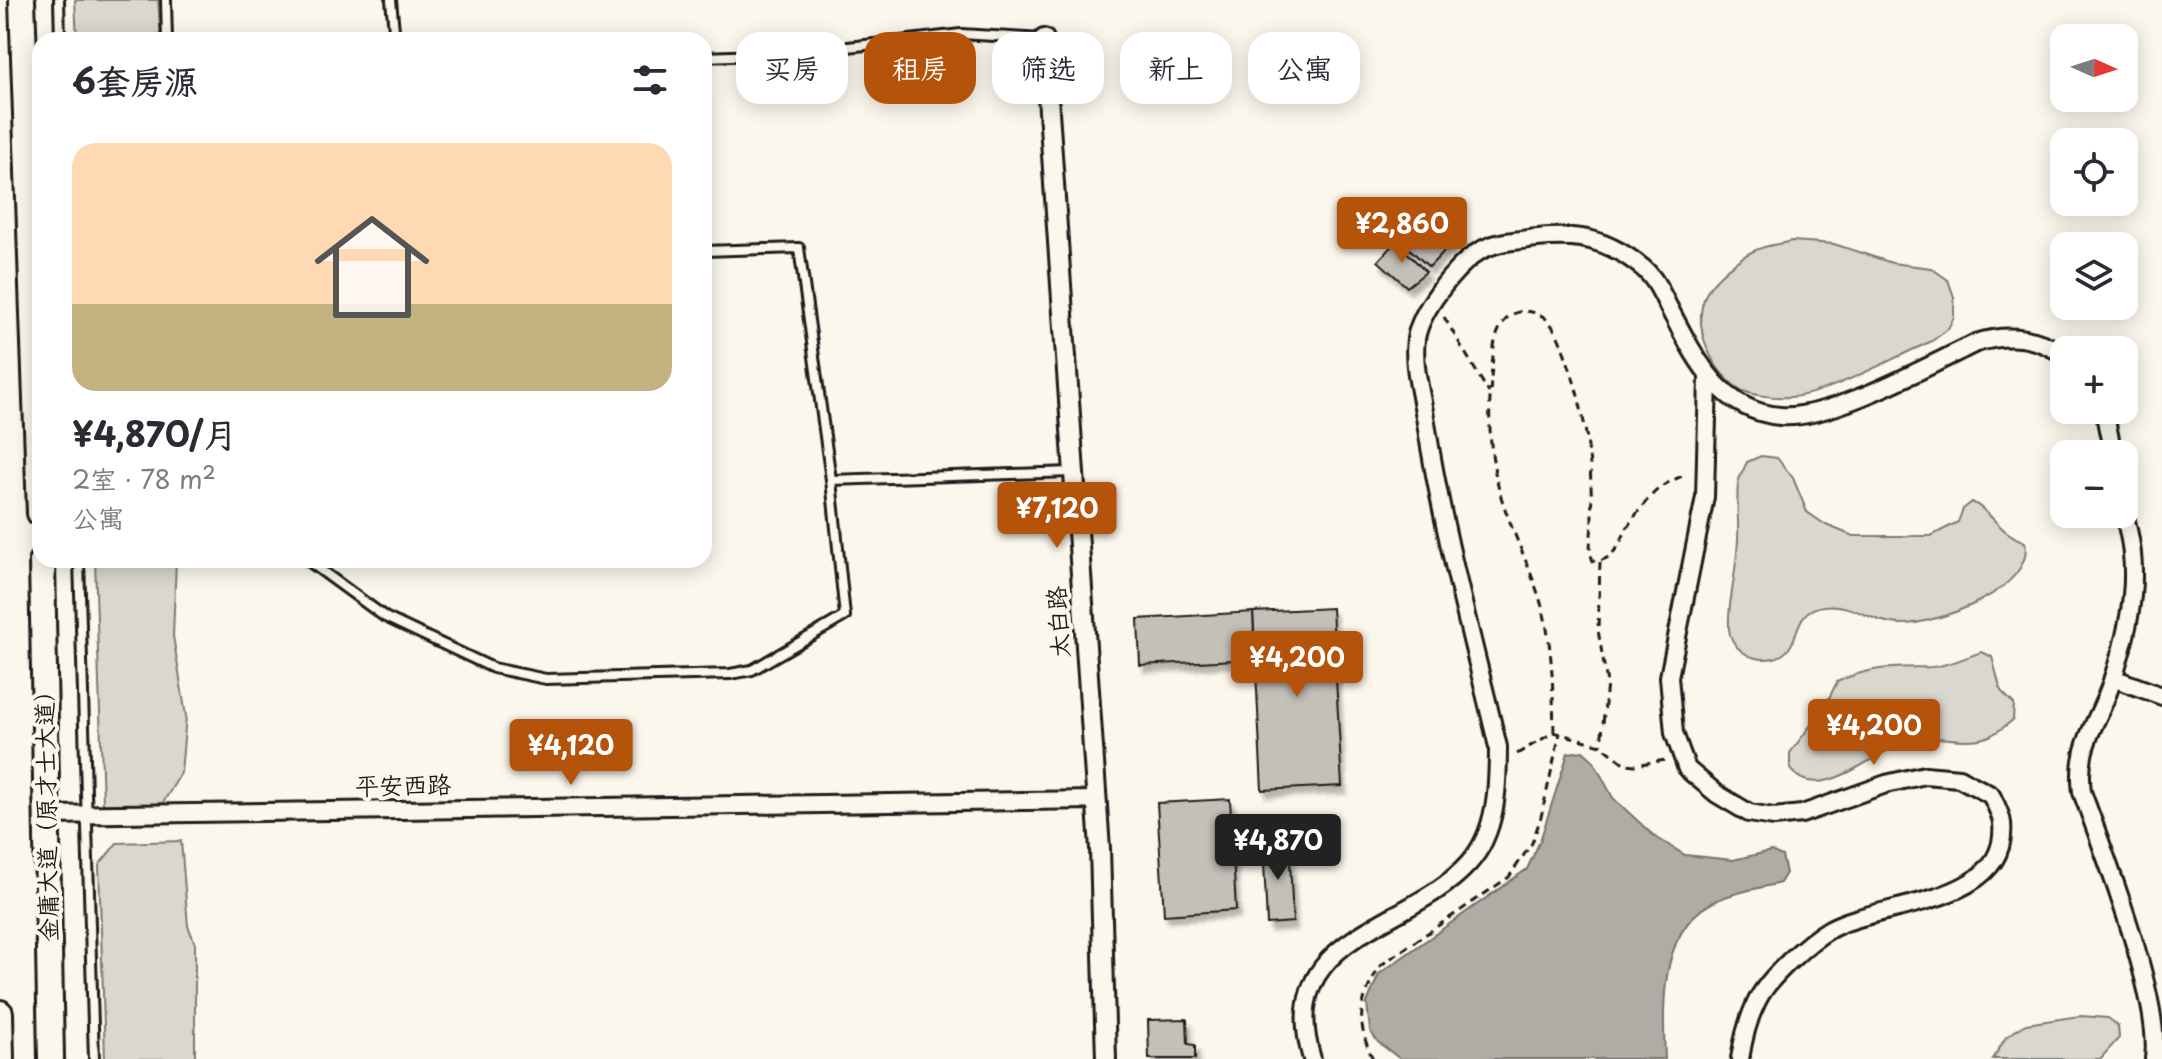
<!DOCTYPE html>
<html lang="zh">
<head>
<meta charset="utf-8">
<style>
  :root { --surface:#fff; --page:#f2f2f3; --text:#2b2b33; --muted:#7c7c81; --accent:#b45309 }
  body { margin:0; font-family:"Playpen Sans","LXGW WenKai TC",sans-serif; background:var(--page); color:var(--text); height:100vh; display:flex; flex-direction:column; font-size:30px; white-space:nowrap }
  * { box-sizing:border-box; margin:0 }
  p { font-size:26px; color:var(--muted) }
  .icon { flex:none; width:44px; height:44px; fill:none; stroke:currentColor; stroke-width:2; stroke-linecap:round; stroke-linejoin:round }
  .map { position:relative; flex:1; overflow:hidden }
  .drawer { position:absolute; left:32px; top:32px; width:680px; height:536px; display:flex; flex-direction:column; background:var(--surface); border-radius:24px; box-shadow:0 4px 20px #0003 }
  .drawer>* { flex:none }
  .guide { position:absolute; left:736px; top:32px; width:760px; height:72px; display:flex; gap:16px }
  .needle { width:52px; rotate:93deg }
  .fabs { position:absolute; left:2050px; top:24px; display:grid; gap:16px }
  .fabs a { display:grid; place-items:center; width:88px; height:88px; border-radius:16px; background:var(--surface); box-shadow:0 4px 20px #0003; font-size:40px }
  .price { position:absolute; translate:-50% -68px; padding:0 18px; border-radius:8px; background:var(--accent); color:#fff; font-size:26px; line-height:52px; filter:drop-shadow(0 2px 4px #0008) }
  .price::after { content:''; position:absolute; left:50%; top:48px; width:24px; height:18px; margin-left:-12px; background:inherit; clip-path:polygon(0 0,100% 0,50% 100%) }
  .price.active { background:#222; color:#fff }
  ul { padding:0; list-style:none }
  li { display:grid; align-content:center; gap:16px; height:424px; padding:0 40px }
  li span { display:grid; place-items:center; height:248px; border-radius:24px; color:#555 }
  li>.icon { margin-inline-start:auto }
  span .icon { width:144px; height:144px; fill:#fffc; stroke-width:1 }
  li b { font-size:34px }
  h2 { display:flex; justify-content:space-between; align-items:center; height:96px; padding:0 40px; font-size:34px }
  .chip { padding:0 28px; border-radius:24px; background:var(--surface); box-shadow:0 4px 20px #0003; font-size:28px; line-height:72px }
  .chip.active { background:var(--accent); color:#fff }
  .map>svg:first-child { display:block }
  .green { fill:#dad7ce; stroke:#7b7a75; stroke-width:2 }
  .water { fill:#afaca5; stroke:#74726e; stroke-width:2 }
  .building { fill:#c3c0b8; stroke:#1c1c1c; stroke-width:2; filter:url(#shadow) }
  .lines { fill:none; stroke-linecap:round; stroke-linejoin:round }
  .service-casing { stroke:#1c1c1c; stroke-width:14 }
  .minor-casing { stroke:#1c1c1c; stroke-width:22 }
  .tertiary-casing { stroke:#1c1c1c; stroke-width:24 }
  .primary-casing { stroke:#1c1c1c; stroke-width:30 }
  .path { stroke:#1c1c1c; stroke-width:3; stroke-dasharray:8 6; stroke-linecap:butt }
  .service { stroke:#fbf7ec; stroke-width:8 }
  .minor { stroke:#fbf7ec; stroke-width:16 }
  .tertiary { stroke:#fbf7ec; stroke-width:18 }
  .primary { stroke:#fbf7ec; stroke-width:24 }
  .labels { text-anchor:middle; stroke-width:8; stroke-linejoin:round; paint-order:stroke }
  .street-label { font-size:24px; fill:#1c1c1c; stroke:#fbf7ec }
</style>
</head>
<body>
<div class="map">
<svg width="2162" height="1059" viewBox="0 0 2162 1059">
  <defs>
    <filter id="shadow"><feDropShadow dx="4" dy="7" stdDeviation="2" flood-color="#0004"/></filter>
  </defs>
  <rect width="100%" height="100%" fill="#fbf7ec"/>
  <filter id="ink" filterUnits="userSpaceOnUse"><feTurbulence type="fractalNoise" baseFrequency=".0125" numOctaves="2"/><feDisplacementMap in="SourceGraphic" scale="16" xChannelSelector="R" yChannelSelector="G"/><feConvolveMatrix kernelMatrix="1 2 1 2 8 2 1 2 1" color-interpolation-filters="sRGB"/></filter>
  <g filter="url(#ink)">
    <g class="green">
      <polygon points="75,0 158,0 161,40 77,40"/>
      <path d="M1792 241 1834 244 1892 263 1931 268 1948 280 1954 297V317L1948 329 1932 341C1894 357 1828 395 1790 397 1776 398 1753 396 1741 390 1712 372 1691 327 1706 294 1712 279 1741 256 1756 250 1767 245 1781 244 1792 241Z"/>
      <path d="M1761 456 1777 458 1793 478 1807 512 1826 525 1853 536H1931L1958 522 1963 509 1972 502C1994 513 1996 531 2025 542 2036 589 1935 625 1900 624 1872 623 1851 602 1824 606 1787 610 1805 651 1774 658 1756 662 1737 654 1730 635 1728 627 1729 614 1730 605 1733 583 1737 561 1738 539 1739 521 1736 502 1738 484 1739 477 1744 469 1747 462Z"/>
      <polygon points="95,560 176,560 173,636 186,716 181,773 161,806 112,808 103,804"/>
      <path d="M1982 652 1992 657 2001 691 2014 704 2013 720C2005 726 1996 734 1987 737 1964 745 1936 734 1912 739 1879 747 1820 808 1790 769V753L1825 706 1837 682C1872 665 1895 668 1932 667 1948 666 1966 657 1982 652Z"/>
      <polygon points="181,841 188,926 195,943 195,1059 105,1059 99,865 117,843"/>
      <polygon points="2080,1016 2108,1018 2118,1026 2119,1038 2100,1059 1993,1059 2006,1037 2026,1024"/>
    </g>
    <path class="water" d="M1583 751 1593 760 1613 798 1654 836 1685 855 1733 860 1771 851 1782 856 1786 873 1780 883C1761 888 1738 891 1720 899 1658 924 1663 1004 1665 1059H1400L1378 1042 1370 1031 1367 1003 1379 974 1527 869 1540 841 1568 753Z"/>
    <g class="building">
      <polygon points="1429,216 1454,241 1429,267 1403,243"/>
      <polygon points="1396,241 1426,272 1407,287 1378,261"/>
      <polygon points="1332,608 1342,786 1262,790 1253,612"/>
      <polygon points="1253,612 1255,659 1140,665 1138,619"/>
      <polygon points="1230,799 1236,910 1164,915 1157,803"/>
      <polygon points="1289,840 1293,922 1267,924 1263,842"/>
      <polygon points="1187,1019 1188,1044 1195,1045 1195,1059 1149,1059 1148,1020"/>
    </g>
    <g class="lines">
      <g class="service-casing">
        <g id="service">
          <polyline points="59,0 60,40"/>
          <polyline points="166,0 167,40"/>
          <polyline points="391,0 395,40"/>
          <polyline points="704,57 787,54 961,34 1043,39"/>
          <polyline points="831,480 1072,472"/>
          <polyline points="79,560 94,1059"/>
          <polyline points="307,560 385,617 493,668 546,679 730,674 752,670 845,616 831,480 799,248 704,251"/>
        </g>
      </g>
      <g class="minor-casing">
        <g id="minor">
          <path d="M1708 377 1705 497 1669 677 1674 733 1687 769 1717 794 1749 813 1774 817 1802 814 1886 784 1925 775 1959 778 1991 795C1995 803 2001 814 2002 823 2010 906 1879 902 1830 929 1808 942 1768 978 1757 1001 1748 1019 1743 1039 1740 1059"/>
          <polyline points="2104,410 2113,454"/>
          <path d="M2124 512C2127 526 2131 540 2132 554 2137 598 2124 646 2110 687 2096 727 2076 745 2082 792 2104 853 2162 1000 2154 1059"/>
          <polyline points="2113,678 2162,696"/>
          <polyline points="47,815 1096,800"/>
          <path d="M1312 1059C1274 933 1410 930 1469 863 1497 832 1498 786 1498 747 1473 641 1444 536 1427 429 1423 400 1412 367 1416 339 1420 311 1455 267 1478 252 1488 246 1502 242 1513 241 1566 234 1598 231 1643 268 1655 278 1662 294 1669 308 1694 355 1719 411 1780 416 1829 421 1929 365 1976 343 2008 333 2036 336 2064 355"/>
        </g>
      </g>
      <g class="tertiary-casing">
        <polyline id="tertiary" points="1044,39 1100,849 1106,1059"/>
      </g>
      <g class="primary-casing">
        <g id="primary">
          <polyline points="22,0 40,513"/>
          <polyline points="42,560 51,1059"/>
          <polyline points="0,1013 1,1059"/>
        </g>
      </g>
      <g class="path">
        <polyline points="1444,317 1489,393"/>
        <polyline points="1600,562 1598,630 1607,683 1601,745"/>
        <path d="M1554 732C1553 698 1553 663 1547 629 1540 586 1517 545 1503 503 1486 451 1488 401 1494 347 1497 325 1512 303 1538 314 1549 318 1556 331 1560 341 1576 381 1586 422 1590 465 1591 485 1592 505 1592 525 1591 538 1588 549 1593 561 1615 563 1621 538 1630 523 1637 513 1645 502 1654 493 1663 484 1675 479 1687 474"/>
        <polyline points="1517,754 1554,732 1601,745 1625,764 1635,765 1666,760"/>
        <path d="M1373 1059C1355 1022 1359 999 1381 965L1509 877 1532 843 1541 817 1560 733"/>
      </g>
      <use href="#service" class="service"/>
      <use href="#minor" class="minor"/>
      <use href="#tertiary" class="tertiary"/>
      <use href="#primary" class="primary"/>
    </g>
  </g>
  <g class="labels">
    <g class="street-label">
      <text transform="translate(1059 622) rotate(-94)" y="8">太白路</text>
      <text transform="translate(403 786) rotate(-1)" y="8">平安西路</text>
      <text transform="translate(47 810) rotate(-91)" y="8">金庸大道（原才士大道）</text>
    </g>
  </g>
</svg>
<div class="fabs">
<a><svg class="needle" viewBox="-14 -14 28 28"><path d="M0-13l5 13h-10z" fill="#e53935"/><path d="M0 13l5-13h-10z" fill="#7c7c81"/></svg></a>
<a><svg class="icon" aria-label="locate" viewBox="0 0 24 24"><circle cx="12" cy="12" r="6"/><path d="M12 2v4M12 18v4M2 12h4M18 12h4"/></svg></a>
<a><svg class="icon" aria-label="layers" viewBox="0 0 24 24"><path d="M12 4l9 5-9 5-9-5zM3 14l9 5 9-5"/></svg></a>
<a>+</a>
<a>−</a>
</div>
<b class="price" style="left:1402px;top:265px">¥2,860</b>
<b class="price" style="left:1057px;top:550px">¥7,120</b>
<b class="price" style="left:1297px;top:699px">¥4,200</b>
<b class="price" style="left:1874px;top:767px">¥4,200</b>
<b class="price" style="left:571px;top:787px">¥4,120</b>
<b class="price active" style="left:1278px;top:882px">¥4,870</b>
<div class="guide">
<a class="chip">买房</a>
<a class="chip active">租房</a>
<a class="chip">筛选</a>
<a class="chip">新上</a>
<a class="chip">公寓</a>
</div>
<section class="drawer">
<h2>6套房源<svg class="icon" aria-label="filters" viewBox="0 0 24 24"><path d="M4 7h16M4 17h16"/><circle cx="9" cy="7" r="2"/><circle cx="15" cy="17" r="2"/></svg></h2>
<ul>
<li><span style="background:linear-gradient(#ffd9b3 65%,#c2b280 0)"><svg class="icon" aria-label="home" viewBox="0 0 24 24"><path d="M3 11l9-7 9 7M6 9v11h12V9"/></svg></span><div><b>¥4,870/月</b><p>2室 · 78 m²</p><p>公寓</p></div></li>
</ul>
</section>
</div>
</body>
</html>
